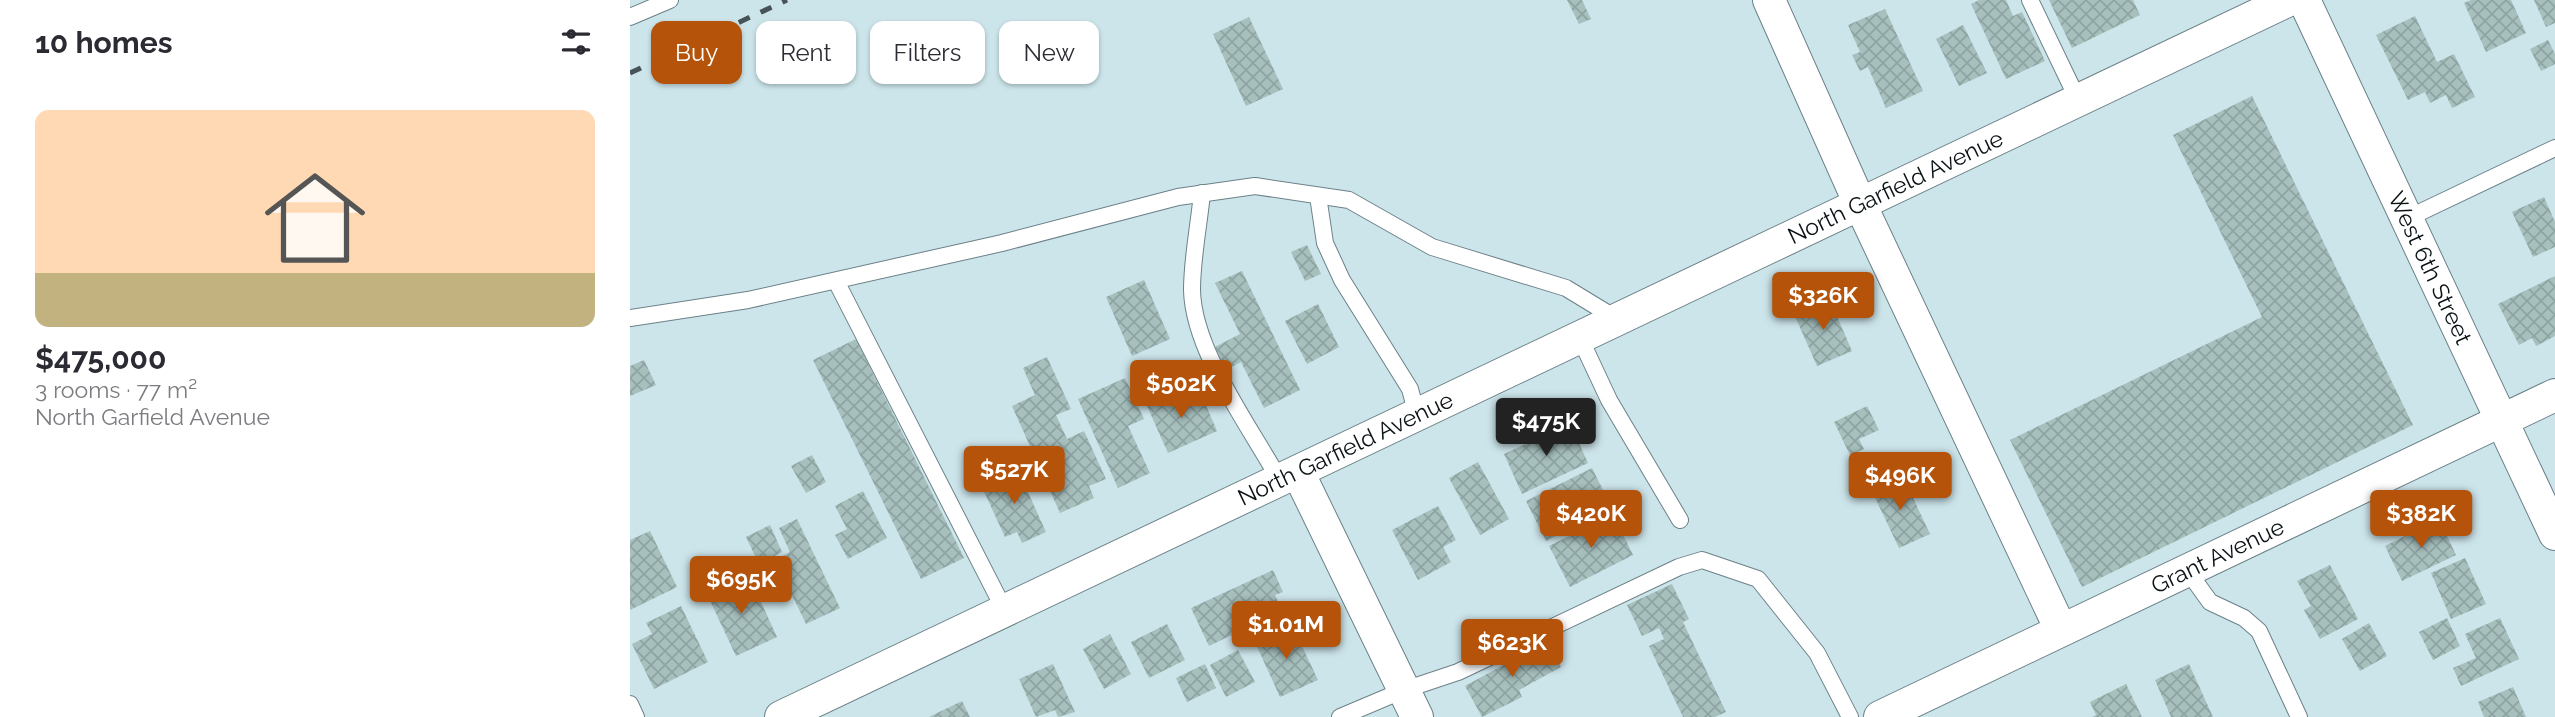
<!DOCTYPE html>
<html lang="en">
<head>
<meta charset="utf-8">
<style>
  :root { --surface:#fff; --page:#f2f2f3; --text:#2b2b33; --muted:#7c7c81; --line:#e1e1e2; --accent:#b45309 }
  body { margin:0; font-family:Raleway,sans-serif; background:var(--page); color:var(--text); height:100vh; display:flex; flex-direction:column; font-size:26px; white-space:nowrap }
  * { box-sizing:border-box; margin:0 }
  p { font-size:23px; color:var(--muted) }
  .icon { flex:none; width:38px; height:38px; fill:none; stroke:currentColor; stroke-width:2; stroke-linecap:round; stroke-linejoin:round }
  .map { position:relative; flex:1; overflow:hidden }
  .panel { display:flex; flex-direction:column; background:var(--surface); width:630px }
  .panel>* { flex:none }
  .guide { position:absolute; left:21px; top:21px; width:665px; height:63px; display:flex; gap:14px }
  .price { position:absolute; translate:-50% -60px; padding:0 16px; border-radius:7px; background:var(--accent); color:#fff; font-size:23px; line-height:46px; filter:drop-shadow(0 2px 4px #0008) }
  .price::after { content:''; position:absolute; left:50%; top:42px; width:21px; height:16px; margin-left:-10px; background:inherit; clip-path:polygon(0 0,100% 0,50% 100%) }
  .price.active { background:#222; color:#fff }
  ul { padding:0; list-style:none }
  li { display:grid; align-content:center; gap:14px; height:371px; padding:0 35px }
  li+li { border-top:2px solid var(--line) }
  li span { display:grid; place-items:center; height:217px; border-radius:14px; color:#555 }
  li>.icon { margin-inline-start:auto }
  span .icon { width:126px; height:126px; fill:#fffc; stroke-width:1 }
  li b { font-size:30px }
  h2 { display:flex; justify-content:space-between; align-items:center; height:84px; padding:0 35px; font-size:30px }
  .tag { padding:0 24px; border-radius:14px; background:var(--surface); box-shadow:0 2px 5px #0004; font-size:24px; line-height:63px }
  .tag.active { background:var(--accent); color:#fff }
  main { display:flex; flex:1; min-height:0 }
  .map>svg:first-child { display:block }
  .building { fill:url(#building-cross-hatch) }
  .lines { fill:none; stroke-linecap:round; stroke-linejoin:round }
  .lane-casing { stroke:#6b8187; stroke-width:18 }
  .street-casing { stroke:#6b8187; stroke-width:34 }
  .lane { stroke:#fff; stroke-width:16 }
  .street { stroke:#fff; stroke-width:32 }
  .rail { stroke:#465357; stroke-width:5; stroke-dasharray:12 12; stroke-linecap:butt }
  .labels { text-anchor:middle; stroke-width:5; stroke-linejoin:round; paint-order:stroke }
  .street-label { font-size:23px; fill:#0b1316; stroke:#cce5eb }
</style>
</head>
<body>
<main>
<section class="panel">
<h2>10 homes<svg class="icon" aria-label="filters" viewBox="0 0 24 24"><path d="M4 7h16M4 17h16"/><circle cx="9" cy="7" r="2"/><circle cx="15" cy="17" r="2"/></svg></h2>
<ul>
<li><span style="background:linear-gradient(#ffd9b3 75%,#c2b280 0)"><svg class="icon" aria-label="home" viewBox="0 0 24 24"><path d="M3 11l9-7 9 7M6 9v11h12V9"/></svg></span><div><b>$475,000</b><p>3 rooms · 77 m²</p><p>North Garfield Avenue</p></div></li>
</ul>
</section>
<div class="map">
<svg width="1925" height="717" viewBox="0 0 1925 717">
  <defs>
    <pattern id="building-cross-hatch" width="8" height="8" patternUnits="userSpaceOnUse" patternTransform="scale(1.75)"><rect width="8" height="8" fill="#a7c0be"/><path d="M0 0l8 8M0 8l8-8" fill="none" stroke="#8ea4a3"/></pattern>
  </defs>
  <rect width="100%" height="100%" fill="#cce5eb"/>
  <g class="building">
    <polygon points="937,0 952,0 961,19 949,24"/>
    <polygon points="1349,0 1376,0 1383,16 1392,12 1415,61 1376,79 1341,4"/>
    <polygon points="1419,0 1503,0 1510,15 1442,48"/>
    <polygon points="1841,0 1881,0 1896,33 1856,52 1834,3"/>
    <polygon points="1904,0 1925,0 1925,23 1916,27"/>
    <polygon points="1255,9 1293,91 1256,108 1238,67 1230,71 1222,55 1230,52 1218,25"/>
    <polygon points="1785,16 1807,62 1824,54 1845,97 1822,108 1816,95 1800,103 1795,92 1778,100 1746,35"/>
    <polygon points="619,17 653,89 616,106 583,34"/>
    <polygon points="1333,25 1357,73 1329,86 1306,39"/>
    <polygon points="1918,40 1925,54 1925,64 1911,71 1900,49"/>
    <polygon points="1622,96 1783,425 1452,587 1380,440 1632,317 1543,135"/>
    <polygon points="1914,197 1925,222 1925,247 1903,257 1882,212"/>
    <polygon points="677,245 691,274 675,281 661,252"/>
    <polygon points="612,271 670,390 634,408 611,362 596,370 585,347 610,334 585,283"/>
    <polygon points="1925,276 1925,336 1906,346 1902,338 1889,345 1868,304"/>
    <polygon points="514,280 540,339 502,356 476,297"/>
    <polygon points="1199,298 1222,351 1187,366 1164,314"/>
    <polygon points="688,304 709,347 677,364 655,321"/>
    <polygon points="226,339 334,558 291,579 183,360"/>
    <polygon points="417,357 441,409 426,415 437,439 454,431 476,479 459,486 464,498 430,513 382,406 405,395 393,368"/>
    <polygon points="14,360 26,385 0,396 0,366"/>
    <polygon points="495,378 514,419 498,426 520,473 488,488 448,399"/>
    <polygon points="556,388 562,401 572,396 587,431 538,453 517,406"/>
    <polygon points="1237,406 1249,430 1229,439 1234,449 1220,455 1204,422"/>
    <polygon points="940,423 958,463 892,494 874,454"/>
    <polygon points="182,455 196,482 176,493 161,466"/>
    <polygon points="848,462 879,519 850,535 819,478"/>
    <polygon points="387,468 416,532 392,543 387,532 375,537 351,485"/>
    <polygon points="962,468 982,508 916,541 896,501"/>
    <polygon points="1255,477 1260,488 1275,481 1300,534 1269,548 1239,485"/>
    <polygon points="233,491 257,538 218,559 205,535 217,529 205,506"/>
    <polygon points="808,506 826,540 813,547 821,562 788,580 762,530"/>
    <polygon points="983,514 1003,555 940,587 919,546"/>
    <polygon points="167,519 210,608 176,624 145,560 160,552 149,528"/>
    <polygon points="1809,519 1826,555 1772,581 1755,546"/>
    <polygon points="140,525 152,552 129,564 116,537"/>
    <polygon points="20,531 47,587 0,610 0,540"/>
    <polygon points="1835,558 1856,604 1821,619 1801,573"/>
    <polygon points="1700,565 1728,619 1690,639 1674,610 1681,606 1667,581"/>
    <polygon points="643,570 653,592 645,595 652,611 579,646 561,608"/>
    <polygon points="120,578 147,637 106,656 75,590 94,582 97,589"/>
    <polygon points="1042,584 1059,619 1053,622 1096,712 1085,717 1053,717 1019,646 1034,639 1029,628 1012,636 997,605"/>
    <polygon points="51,606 78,662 24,689 2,644 22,634 16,623"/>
    <polygon points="1817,618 1830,646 1803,660 1789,632"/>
    <polygon points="1870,618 1889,659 1831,686 1823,668 1846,658 1835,634"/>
    <polygon points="1739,623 1757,656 1730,671 1712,639"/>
    <polygon points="537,624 555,660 519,678 501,642"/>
    <polygon points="662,625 688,680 650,697 625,642"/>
    <polygon points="480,634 501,674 474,689 453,649"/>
    <polygon points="917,641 931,667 889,690 892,697 852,717 835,686"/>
    <polygon points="608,650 625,682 596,697 580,665"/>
    <polygon points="423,664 445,712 428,717 425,710 406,717 389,679"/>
    <polygon points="575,664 586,688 557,702 546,678"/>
    <polygon points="1559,664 1583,717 1541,717 1525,680"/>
    <polygon points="1496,684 1512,717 1462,717 1466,715 1460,702"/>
    <polygon points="1883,687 1896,717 1854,717 1848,702"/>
    <polygon points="332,701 340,717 299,717"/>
  </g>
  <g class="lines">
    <g class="lane-casing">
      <g id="lane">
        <polyline points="1400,0 1448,100"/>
        <polyline points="0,17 40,0"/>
        <path d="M572 193C569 225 562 258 562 290 563 351 621 428 650 481"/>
        <polyline points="688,196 695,243 712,280 780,389 787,415"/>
        <polyline points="1776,219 1925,148"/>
        <polyline points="206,281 375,611"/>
        <polyline points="0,318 118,300 372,243 548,197 625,186 719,200 802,247 936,288 987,319"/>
        <polyline points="950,338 979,400 1050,520"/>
        <polyline points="1557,570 1580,602 1614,618 1629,631 1669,717"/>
        <polyline points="0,704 6,717"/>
        <polyline points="710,717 774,690 828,672 1049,567 1072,560 1128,579 1187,653 1220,717"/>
      </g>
    </g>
    <g class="street-casing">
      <g id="street">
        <polyline points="1139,0 1230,204 1431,630"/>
        <path id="s1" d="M1674 0 1925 534"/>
        <polyline points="668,472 787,717"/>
        <path id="s2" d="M151 717 1659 0"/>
        <path id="s3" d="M1250 717 1925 395"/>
      </g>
    </g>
    <use href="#lane" class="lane"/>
    <use href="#street" class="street"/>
    <polyline class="rail" points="0,73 157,0"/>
  </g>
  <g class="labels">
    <g class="street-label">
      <text dy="8" stroke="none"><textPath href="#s2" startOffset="1234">North Garfield Avenue</textPath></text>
      <text dy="8" stroke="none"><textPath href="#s1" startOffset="296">West 6th Street</textPath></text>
      <text dy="8" stroke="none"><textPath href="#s2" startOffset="625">North Garfield Avenue</textPath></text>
      <text dy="8" stroke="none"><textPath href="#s3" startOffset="374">Grant Avenue</textPath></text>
    </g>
  </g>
</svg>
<b class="price" style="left:1193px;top:332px">$326K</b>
<b class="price" style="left:551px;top:420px">$502K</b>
<b class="price active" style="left:916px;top:458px">$475K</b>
<b class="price" style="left:384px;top:506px">$527K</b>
<b class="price" style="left:1270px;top:512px">$496K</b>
<b class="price" style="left:961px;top:550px">$420K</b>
<b class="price" style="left:1791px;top:550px">$382K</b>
<b class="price" style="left:111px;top:616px">$695K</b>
<b class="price" style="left:656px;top:661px">$1.01M</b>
<b class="price" style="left:882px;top:679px">$623K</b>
<div class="guide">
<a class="tag active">Buy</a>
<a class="tag">Rent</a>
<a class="tag">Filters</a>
<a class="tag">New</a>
</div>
</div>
</main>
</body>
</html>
